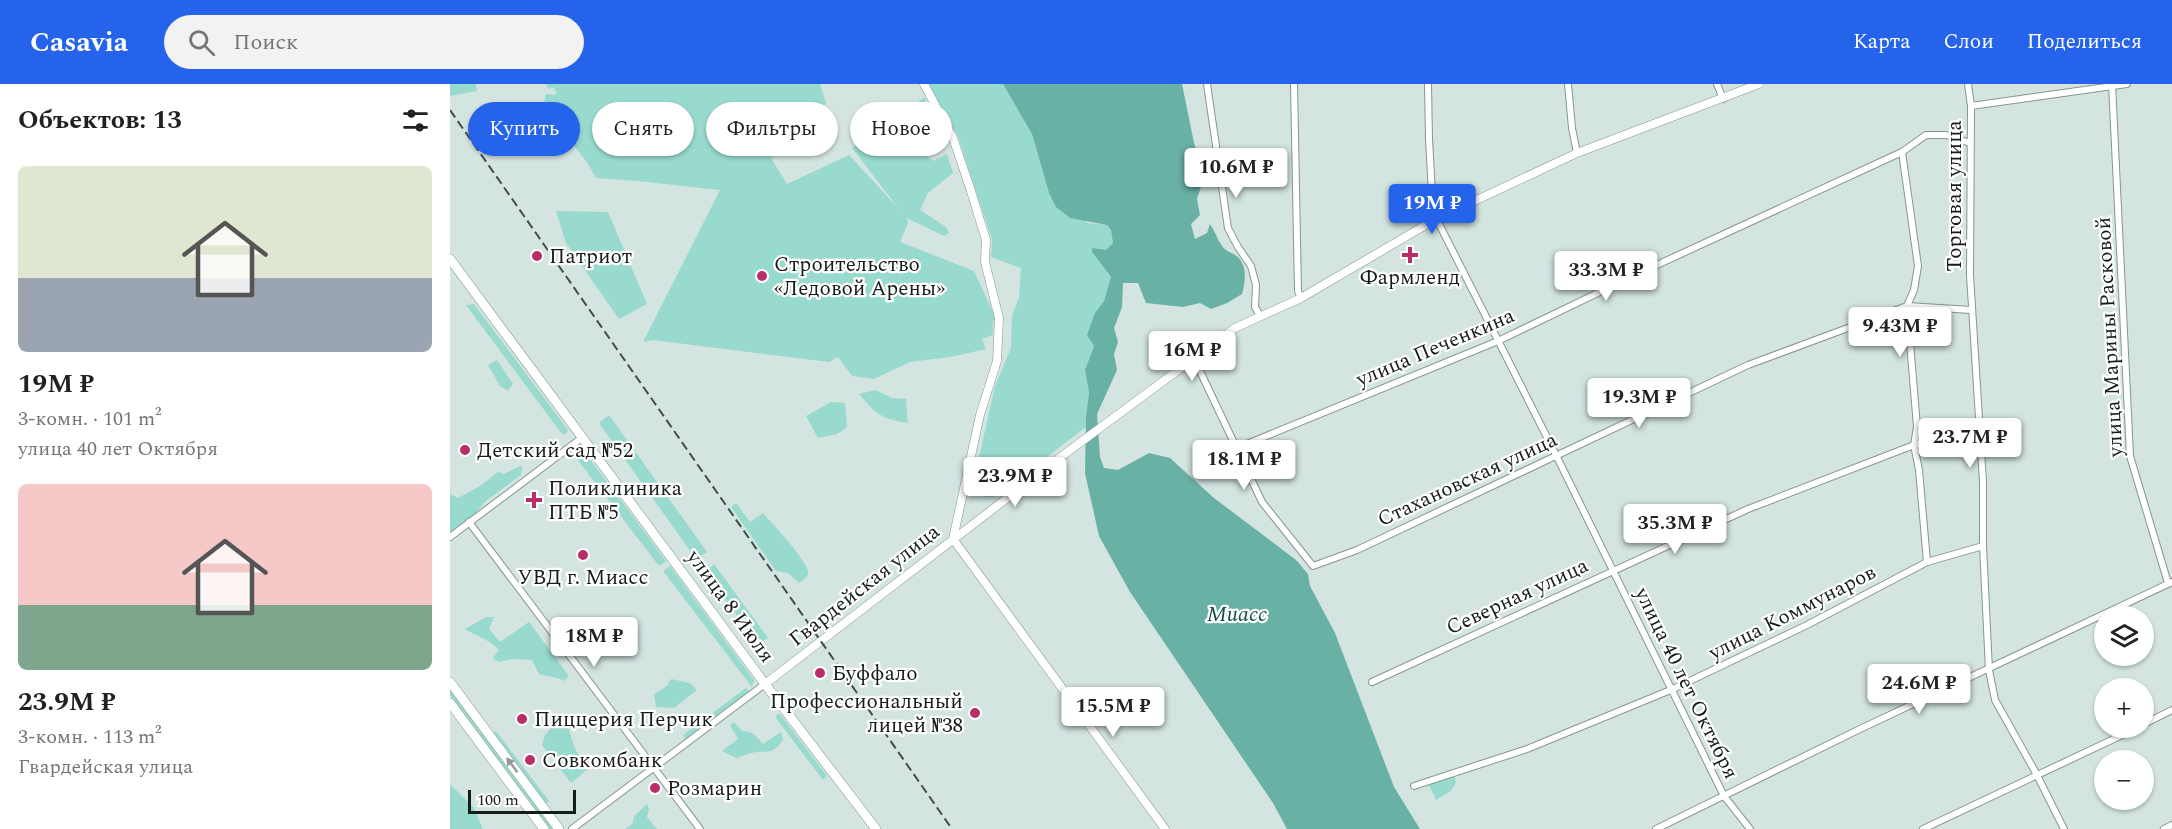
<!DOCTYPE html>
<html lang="ru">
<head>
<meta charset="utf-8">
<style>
  :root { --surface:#fff; --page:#f2f2f2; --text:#202124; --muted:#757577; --accent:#2563eb }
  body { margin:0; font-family:Spectral,serif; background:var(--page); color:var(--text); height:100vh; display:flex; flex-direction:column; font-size:22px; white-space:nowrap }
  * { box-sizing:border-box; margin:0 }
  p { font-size:20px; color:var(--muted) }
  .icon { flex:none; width:33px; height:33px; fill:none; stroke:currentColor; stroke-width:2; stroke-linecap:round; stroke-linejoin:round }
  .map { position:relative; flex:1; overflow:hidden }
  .side { display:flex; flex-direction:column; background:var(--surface); width:450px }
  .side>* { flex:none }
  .hud { position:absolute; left:18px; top:18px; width:570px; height:54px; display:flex; gap:12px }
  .buttons { position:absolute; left:1644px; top:522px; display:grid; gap:12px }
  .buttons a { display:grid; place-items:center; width:60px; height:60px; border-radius:50%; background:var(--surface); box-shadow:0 2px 4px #0004; font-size:30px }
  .scale { position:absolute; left:18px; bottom:15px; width:108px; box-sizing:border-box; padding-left:6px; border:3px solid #161c1b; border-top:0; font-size:16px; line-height:21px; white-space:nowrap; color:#161c1b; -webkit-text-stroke:4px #fff; paint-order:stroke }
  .price { position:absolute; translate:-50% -51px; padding:0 14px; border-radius:6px; background:#fff; color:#222; font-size:20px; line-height:39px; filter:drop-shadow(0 2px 3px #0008) }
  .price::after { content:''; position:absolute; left:50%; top:36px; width:18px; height:14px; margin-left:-9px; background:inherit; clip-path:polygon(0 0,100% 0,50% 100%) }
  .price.selected { background:var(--accent); color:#fff }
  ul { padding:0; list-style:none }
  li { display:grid; align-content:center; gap:12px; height:318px; padding:0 18px }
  li span { display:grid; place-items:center; height:186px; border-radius:9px; color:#555 }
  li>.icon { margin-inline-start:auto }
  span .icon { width:108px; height:108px; fill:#fffc; stroke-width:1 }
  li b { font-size:26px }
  h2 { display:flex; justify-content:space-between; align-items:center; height:72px; padding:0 18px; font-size:26px }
  .chip { padding:0 21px; border-radius:27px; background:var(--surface); box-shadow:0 2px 4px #0004; font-size:21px; line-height:54px }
  .chip.selected { background:var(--accent); color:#fff }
  header { display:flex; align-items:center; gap:36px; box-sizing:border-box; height:84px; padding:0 30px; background:var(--accent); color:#fff }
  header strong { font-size:28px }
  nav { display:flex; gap:33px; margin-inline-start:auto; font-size:21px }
  .search { width:420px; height:54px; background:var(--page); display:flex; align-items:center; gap:15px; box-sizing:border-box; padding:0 21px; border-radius:33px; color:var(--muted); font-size:22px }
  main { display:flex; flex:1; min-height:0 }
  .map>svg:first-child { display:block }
  .green { fill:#99dace }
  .water { fill:#69b1a5 }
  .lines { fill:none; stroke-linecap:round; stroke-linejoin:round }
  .minor-casing { stroke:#869693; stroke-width:8 }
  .tertiary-casing { stroke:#869693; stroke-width:9 }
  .primary-casing { stroke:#869693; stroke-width:10 }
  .minor { stroke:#fff; stroke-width:6 }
  .tertiary { stroke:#fff; stroke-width:8 }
  .primary { stroke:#fff; stroke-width:9 }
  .rail { stroke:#444d4b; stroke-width:2; stroke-dasharray:9 4.5; stroke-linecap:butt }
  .oneway { fill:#969998 }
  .poi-dot { fill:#b82e68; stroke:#fff; stroke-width:2 }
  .labels { text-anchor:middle; stroke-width:4.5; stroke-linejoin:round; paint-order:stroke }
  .street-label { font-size:21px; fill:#161c1b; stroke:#fff }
  .poi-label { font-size:21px; fill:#161c1b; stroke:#fff; text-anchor:start }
  .water-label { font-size:22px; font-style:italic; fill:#0f4f47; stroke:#fff }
</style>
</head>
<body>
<header>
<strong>Casavia</strong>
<div class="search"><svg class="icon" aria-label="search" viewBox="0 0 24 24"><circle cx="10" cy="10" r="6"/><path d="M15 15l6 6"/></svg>Поиск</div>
<nav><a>Карта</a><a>Слои</a><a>Поделиться</a></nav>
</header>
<main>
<section class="side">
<h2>Объектов: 13<svg class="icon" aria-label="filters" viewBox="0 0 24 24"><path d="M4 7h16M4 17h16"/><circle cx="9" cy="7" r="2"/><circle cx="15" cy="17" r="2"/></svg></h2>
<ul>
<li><span style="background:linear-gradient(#dfe7d0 60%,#9aa5b1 0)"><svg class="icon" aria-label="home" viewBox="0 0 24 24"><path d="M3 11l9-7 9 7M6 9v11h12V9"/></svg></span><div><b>19M ₽</b><p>3-комн. · 101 m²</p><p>улица 40 лет Октября</p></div></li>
<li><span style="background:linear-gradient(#f6c9c9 65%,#7fa58c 0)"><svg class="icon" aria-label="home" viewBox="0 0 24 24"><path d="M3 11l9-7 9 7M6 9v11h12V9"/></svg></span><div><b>23.9M ₽</b><p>3-комн. · 113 m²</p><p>Гвардейская улица</p></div></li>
</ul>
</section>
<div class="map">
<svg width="1722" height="745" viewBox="0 0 1722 745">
  <rect width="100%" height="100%" fill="#d3e4e1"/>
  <g class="green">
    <polygon points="0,0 26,0 27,7 0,12"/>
    <path d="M96 0H370L376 19 370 25 379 47 321 74 337 100 399 71 449 125 402 64 475 13 476 26 474 32 462 33 470 66 483 77 497 70 503 89 478 109 470 126 496 143 499 149 494 152 457 134 458 139 450 158 524 187 546 234 543 237V251L532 255 536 265 500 273 460 278 424 295 402 292 388 273 379 278 203 256 193 258 270 106C229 102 188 96 146 94L136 77 93 22 96 10 105 11 107 9 103 3 99 5Z"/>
    <path d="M478 0H553L582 50 599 109 638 139 657 141 661 146 663 159 656 166 642 165V168L661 193 654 217 645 229 644 262 635 286 639 309 636 343 544 413C533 414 527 412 523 401L545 302 561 264 562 232 569 214 571 184 541 173 542 156 508 52Z"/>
    <polygon points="106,127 158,128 197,220 169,235 116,159"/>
    <polygon points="24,220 118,346 116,350 112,350 16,221"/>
    <polygon points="47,276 63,300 58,307 50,302 38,281"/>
    <path d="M426 306 442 314 456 315 458 339C431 335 426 330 409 310Z"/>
    <polygon points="381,318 395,319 397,343 387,350 368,354 356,332"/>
    <polygon points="159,331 257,468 246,475 149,339"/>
    <polygon points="132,365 160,402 152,408 124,371"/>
    <polygon points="72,381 71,391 36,417 22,433 0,450 0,410 8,414 30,402 48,388 54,390"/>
    <polygon points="164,407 216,477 209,482 156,413"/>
    <path d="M286 419 300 438 313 429C322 439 357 476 358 488 359 493 353 496 349 499L338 489 326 487 281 423Z"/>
    <polygon points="264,480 318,554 308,560 255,488"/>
    <polygon points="220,482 304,596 302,603 213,487"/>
    <path d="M36 533H44L39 545 50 558 79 538 119 592 114 597C106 592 98 593 89 590L82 576 62 575 49 578 43 574 49 566C39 555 28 553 15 545Z"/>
    <polygon points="221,595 240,599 247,606 224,624 206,623 204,610 217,602"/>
    <polygon points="296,604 299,607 235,655 233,651"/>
    <polygon points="0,605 103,744 103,745 99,745 0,612"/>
    <polygon points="327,630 330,630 377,692 373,696 326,634"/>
    <path d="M106 638 119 645C123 661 127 672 139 684L121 699 92 661 95 651Z"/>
    <path d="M284 638 292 647C303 647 307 653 313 660L331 648 333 656C322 672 316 666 301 669 296 670 291 673 286 674L272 667 288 655 280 641Z"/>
    <polygon points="46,647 99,717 95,720 43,650"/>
    <polygon points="1004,691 1006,698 1001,707 986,716 978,699"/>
    <polygon points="0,700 24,724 33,745 0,745"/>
    <polygon points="197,720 199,724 197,733 207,745 175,745 183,739 184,732"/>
  </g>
  <path class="water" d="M553 0H732L744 59 754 93 747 115 750 131 741 140 745 155 757 149 760 140C765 147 767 155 772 162 775 167 783 169 788 173 798 184 795 198 792 210L777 219 761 225 750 219 733 223 696 219 688 199H673L672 223 664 244 668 258 664 270 667 286 647 330 650 373 654 384 668 386 699 369 720 374 764 414 846 476 858 490 860 502 885 549 944 703 970 745H837L823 719 680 508 649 452 635 389 636 334 639 309 635 286 644 262 637 251 645 229 654 217 661 193 642 168V164L656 166 663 159 661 146 657 141 620 134 606 123 599 109 582 50Z"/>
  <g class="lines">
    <g class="minor-casing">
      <g id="minor">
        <polyline points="757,0 778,144 788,163 801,182 806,201 805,223 810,232"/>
        <polyline points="844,0 848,207 851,214"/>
        <polyline points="978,0 979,55 983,128 1106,371 1274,712 1300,745"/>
        <polyline points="1118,0 1122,44 1127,69"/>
        <polyline points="1267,0 1273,15"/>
        <polyline points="1518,0 1521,22 1520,191 1533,398 1533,462 1539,586 1545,616 1587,691 1614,745"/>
        <polyline points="1662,0 1680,372 1718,499"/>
        <polyline points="1521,22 1677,0"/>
        <polyline points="1452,68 1468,182 1464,206 1457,222 1467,343 1464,361 1469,386 1477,478"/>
        <polyline points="742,275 749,285 812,418 863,482 907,466 1298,281 1457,222 1521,226"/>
        <polyline points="787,364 1048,257 1183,192 1452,68 1476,51 1496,51 1520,59"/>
        <polyline points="19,438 250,745"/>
        <polyline points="0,453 133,353"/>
        <polyline points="922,598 1298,425 1464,361 1529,343"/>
        <polyline points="1694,640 1722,626"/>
        <polyline points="964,702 1077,665 1223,605 1357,541 1477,478 1533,462"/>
        <polyline points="122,745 315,600"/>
        <polyline points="1206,745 1410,645 1722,498"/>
        <polyline points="1473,745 1687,644"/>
        <polyline points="1714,745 1722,741"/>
      </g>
    </g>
    <g class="tertiary-casing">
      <g id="tertiary">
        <polyline points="474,0 503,54 520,104 536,156 535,178 549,234 547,277 530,331 503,455 715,745"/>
        <polyline points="315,600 612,372 785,244 851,214 986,135 1127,69 1309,0"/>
      </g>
    </g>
    <g class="primary-casing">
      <g id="primary">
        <polyline points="0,175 315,600 426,745"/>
        <polyline points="0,598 109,745"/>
        <polyline points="0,619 94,745"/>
      </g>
    </g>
    <use href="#minor" class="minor"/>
    <use href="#tertiary" class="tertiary"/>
    <use href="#primary" class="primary"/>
    <polyline class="rail" points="0,26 502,745"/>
  </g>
  <defs><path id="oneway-solid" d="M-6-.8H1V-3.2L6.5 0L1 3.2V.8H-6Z" transform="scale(1.5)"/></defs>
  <use class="oneway" href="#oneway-solid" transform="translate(62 681) rotate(-127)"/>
  <g class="poi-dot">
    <path d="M957 162h6v6h6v6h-6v6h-6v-6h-6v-6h6z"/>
    <circle cx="87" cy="172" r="6"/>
    <circle cx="312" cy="192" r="6"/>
    <circle cx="15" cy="366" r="6"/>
    <path d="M81 407h6v6h6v6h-6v6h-6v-6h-6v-6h6z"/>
    <circle cx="133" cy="471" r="6"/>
    <circle cx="370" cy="589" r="6"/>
    <circle cx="525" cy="629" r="6"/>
    <circle cx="72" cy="635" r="6"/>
    <circle cx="80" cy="676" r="6"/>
    <circle cx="205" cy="704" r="6"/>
  </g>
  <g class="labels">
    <g class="street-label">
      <text transform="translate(1504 112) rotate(-90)" y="7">Торговая улица</text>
      <text transform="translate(1659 253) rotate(-93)" y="7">улица Марины Расковой</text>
      <text transform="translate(985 263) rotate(-23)" y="7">улица Печенкина</text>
      <text transform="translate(1017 395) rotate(-25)" y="7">Стахановская улица</text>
      <text transform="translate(414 501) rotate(-38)" y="7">Гвардейская улица</text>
      <text transform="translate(1067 512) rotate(-25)" y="7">Северная улица</text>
      <text transform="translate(281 522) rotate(54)" y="7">улица 8 Июля</text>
      <text transform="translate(1342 528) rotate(-27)" y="7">улица Коммунаров</text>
      <text transform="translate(1237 599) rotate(64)" y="7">улица 40 лет Октября</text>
    </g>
    <g class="poi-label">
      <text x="99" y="179">Патриот</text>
      <text x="324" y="187">Строительство<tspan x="324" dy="24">«Ледовой Арены»</tspan></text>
      <text x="960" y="200" text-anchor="middle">Фармленд</text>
      <text x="27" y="373">Детский сад №52</text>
      <text x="98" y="411">Поликлиника<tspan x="98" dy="24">ПТБ №5</tspan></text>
      <text x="133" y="500" text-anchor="middle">УВД г. Миасс</text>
      <text x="382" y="596">Буффало</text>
      <text x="513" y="624" text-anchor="end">Профессиональный<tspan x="513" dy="24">лицей №38</tspan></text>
      <text x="84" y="642">Пиццерия Перчик</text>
      <text x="92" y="683">Совкомбанк</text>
      <text x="217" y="711">Розмарин</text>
    </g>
    <g class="water-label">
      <text x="787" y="537">Миасс</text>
    </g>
  </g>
</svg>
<div class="buttons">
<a><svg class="icon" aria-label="layers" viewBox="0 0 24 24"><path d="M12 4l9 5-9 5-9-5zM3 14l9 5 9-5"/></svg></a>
<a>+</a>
<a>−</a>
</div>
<div class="scale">100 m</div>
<b class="price" style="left:786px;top:115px">10.6M ₽</b>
<b class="price selected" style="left:982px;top:151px">19M ₽</b>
<b class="price" style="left:1156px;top:218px">33.3M ₽</b>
<b class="price" style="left:1450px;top:274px">9.43M ₽</b>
<b class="price" style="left:742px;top:298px">16M ₽</b>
<b class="price" style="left:1189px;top:345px">19.3M ₽</b>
<b class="price" style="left:1520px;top:385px">23.7M ₽</b>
<b class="price" style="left:794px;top:407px">18.1M ₽</b>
<b class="price" style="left:565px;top:424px">23.9M ₽</b>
<b class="price" style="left:1225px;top:471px">35.3M ₽</b>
<b class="price" style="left:144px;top:584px">18M ₽</b>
<b class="price" style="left:1469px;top:631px">24.6M ₽</b>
<b class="price" style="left:663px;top:654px">15.5M ₽</b>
<div class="hud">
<a class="chip selected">Купить</a>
<a class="chip">Снять</a>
<a class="chip">Фильтры</a>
<a class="chip">Новое</a>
</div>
</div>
</main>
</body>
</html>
